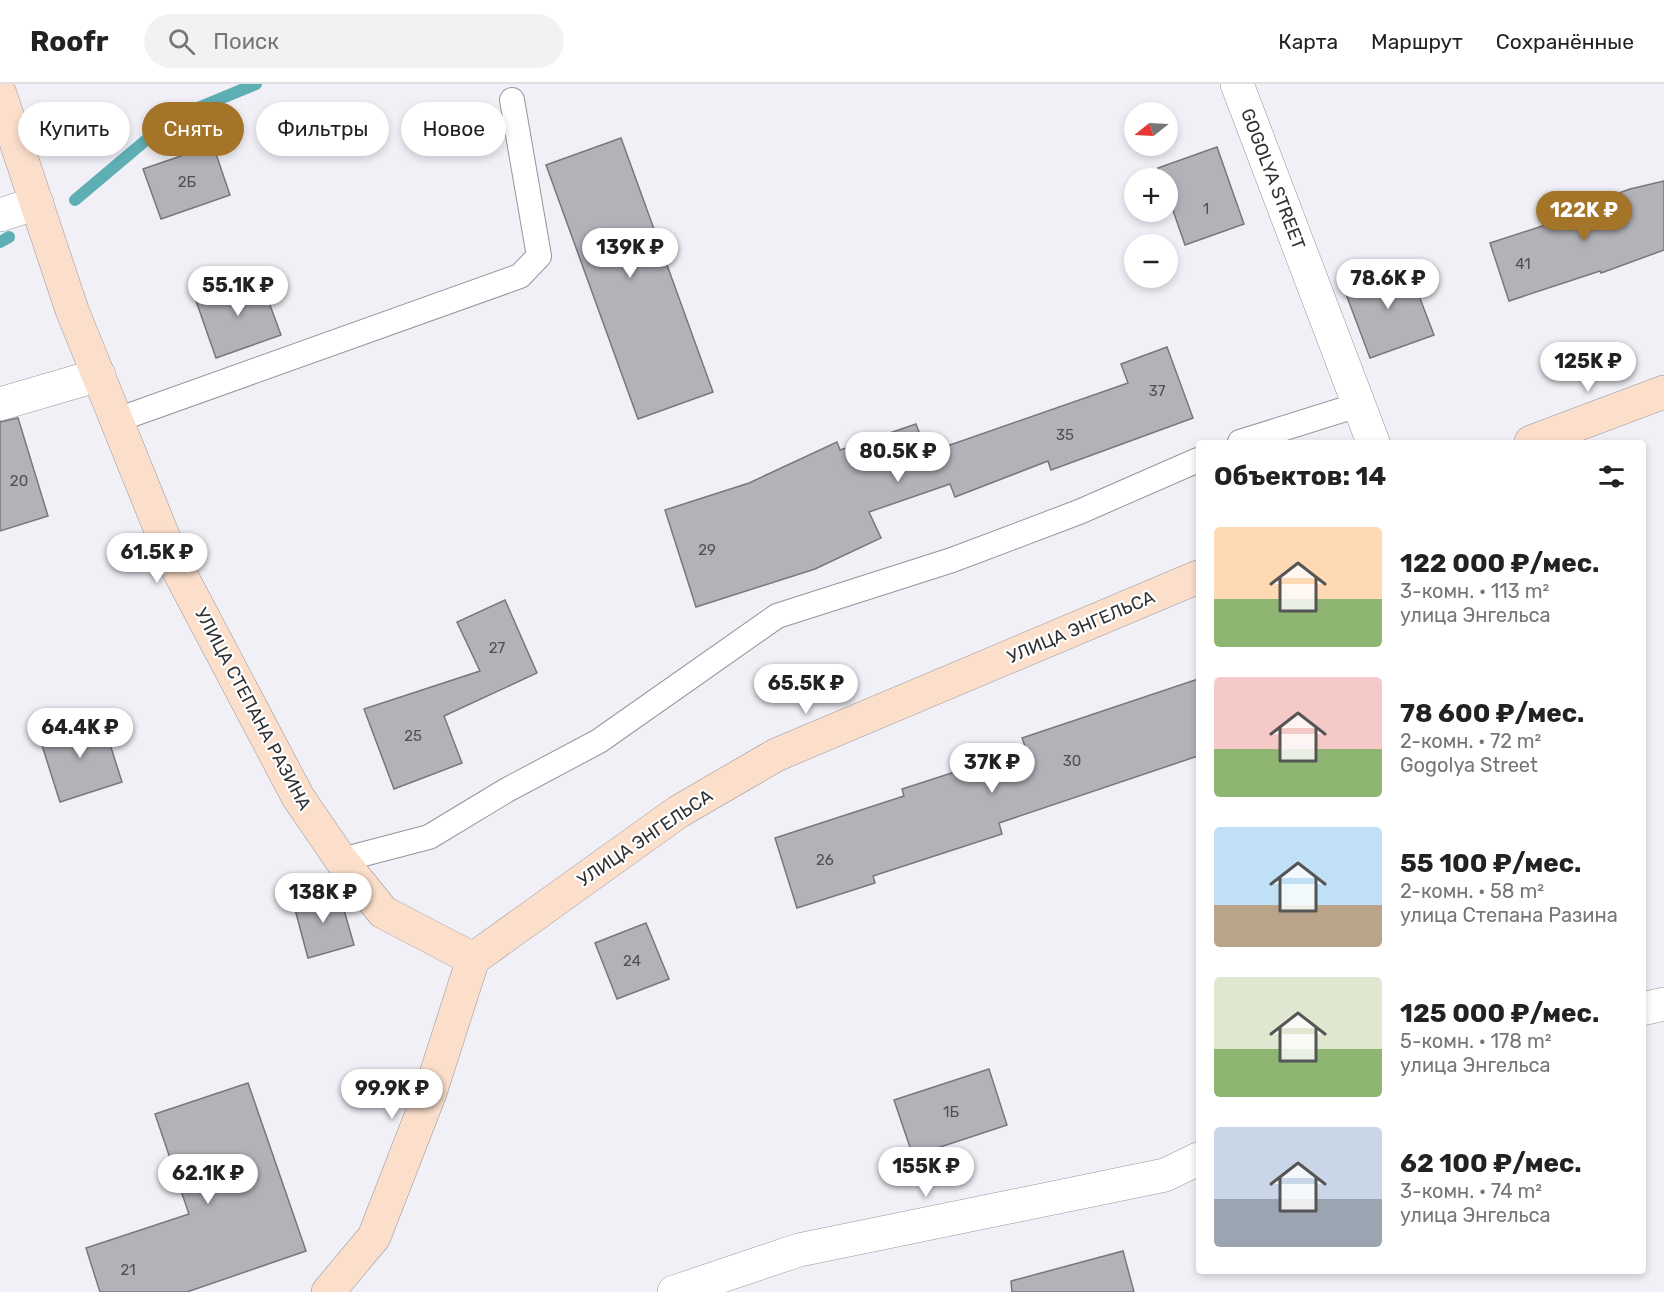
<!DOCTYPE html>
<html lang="ru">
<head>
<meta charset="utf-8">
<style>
  :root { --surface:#fff; --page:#f2f2f2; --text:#222; --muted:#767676; --line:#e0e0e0; --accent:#a47429 }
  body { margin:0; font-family:Rubik,sans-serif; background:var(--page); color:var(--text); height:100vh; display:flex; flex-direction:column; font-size:22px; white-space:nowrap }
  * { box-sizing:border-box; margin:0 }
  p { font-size:20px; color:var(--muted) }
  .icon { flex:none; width:33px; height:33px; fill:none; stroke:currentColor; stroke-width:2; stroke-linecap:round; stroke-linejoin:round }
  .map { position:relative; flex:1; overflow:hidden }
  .sheet { position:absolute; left:1196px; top:356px; width:450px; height:834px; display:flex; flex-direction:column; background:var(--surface); border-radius:6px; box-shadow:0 3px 9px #0003 }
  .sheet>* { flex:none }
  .top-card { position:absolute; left:18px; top:18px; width:570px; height:54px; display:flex; gap:12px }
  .needle { width:39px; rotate:252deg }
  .buttons { position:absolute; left:1124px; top:18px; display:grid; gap:12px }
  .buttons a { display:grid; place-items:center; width:54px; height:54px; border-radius:50%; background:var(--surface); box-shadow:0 3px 9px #0003; font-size:30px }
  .price { position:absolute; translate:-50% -51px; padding:0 14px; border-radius:21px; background:#fff; color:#222; font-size:20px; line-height:39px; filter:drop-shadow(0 2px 3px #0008) }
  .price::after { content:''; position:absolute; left:50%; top:36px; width:18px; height:14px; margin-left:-9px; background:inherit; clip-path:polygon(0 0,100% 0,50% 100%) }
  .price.active { background:var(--accent); color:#fff }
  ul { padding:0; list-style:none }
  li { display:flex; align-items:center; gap:18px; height:150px; padding:0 18px }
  li span { display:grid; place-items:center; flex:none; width:168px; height:120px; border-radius:6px; color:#555 }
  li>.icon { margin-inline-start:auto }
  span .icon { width:72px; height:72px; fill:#fffc; stroke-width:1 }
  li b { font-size:26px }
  h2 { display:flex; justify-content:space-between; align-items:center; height:72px; padding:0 18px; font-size:26px }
  .chip { padding:0 21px; border-radius:27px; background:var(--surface); box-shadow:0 3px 9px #0003; font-size:21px; line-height:54px }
  .chip.active { background:var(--accent); color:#fff }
  header { display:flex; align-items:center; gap:36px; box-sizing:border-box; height:84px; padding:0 30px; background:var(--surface); border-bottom:2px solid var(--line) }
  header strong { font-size:28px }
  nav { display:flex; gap:33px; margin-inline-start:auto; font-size:21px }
  .search { width:420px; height:54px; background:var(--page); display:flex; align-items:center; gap:15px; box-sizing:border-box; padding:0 21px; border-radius:33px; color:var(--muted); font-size:22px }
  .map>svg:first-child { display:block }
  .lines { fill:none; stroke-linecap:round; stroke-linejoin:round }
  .stream { stroke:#5eafb4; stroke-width:12 }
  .building { fill:#b3b2b9; stroke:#78777d; stroke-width:1.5 }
  .lane-casing { stroke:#96959c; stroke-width:26 }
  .street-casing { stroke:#96959c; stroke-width:34 }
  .secondary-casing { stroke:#96959c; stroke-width:34 }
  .lane { stroke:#fff; stroke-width:24 }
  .street { stroke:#fff; stroke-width:33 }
  .secondary { stroke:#fcdfcb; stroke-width:33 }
  .labels { text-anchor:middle; stroke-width:4.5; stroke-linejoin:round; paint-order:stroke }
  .number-label { font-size:15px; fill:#525054 }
  .street-label { font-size:18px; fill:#313033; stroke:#fefffe }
</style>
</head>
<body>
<header>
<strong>Roofr</strong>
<div class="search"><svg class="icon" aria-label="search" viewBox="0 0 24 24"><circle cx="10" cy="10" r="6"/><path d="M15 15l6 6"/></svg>Поиск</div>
<nav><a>Карта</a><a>Маршрут</a><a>Сохранённые</a></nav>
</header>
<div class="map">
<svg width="1664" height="1208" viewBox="0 0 1664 1208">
  <rect width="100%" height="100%" fill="#f1f0f7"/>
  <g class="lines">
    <g class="stream">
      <polyline points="75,116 171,35 256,0"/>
      <polyline points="0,158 9,153"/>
    </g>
  </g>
  <g class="building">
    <polygon points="621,54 713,308 638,335 546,81"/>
    <polygon points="213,61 230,111 161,135 143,85"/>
    <polygon points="1217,63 1244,140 1185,161 1167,109 1167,94 1162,94 1158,84"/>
    <polygon points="1664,97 1664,166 1601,189 1600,187 1509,217 1490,159 1579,130 1577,124 1630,105"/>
    <polygon points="1406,178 1434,251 1370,274 1343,202"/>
    <polygon points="259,191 281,251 216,274 195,214"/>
    <polygon points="1167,263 1193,334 1051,386 1048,377 955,413 950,400 869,428 881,454 815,485 696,523 665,426 749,399 837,358 840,366 916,340 927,369 1128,299 1121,280"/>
    <polygon points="18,334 48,432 0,447 0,338"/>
    <polygon points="505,516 537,589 444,632 462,679 394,705 364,625 480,587 457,538"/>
    <polygon points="1198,595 1198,672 999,739 1002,750 873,792 875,799 797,824 775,754 904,712 902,705 1026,665 1022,654"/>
    <polygon points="101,632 122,698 60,718 39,652"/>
    <polygon points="338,805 354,861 308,874 293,818"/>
    <polygon points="646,839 669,895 617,915 595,859"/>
    <polygon points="989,985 1007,1041 913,1072 894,1016"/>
    <polygon points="248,999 306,1167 187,1208 100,1208 86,1164 189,1130 155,1030"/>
    <polygon points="1123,1167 1134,1208 1012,1208 1011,1197"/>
  </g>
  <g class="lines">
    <g class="lane-casing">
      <g id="lane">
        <polyline points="117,336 520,192 539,172 512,16"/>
        <polyline points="1240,358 1358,321"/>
        <polyline points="341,776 429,753 507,706 599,657 777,532 952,476 1079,428 1198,376"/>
      </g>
    </g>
    <g class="street-casing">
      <g id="street">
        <polyline points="1237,0 1373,358"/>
        <polyline points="0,131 37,119"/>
        <polyline points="0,320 99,291"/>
        <polyline points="1642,925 1664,920"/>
        <polyline points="674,1208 799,1166 1165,1091 1198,1075"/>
      </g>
    </g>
    <g class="secondary-casing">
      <g id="secondary">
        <polyline points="0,10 72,226 172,474 298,713 341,776 383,828 473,875"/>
        <polyline points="1531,358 1664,308"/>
        <polyline points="328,1208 374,1153 430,1009 473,875 678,728 776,671 1198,493"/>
      </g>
    </g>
    <use href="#lane" class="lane"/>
    <use href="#street" class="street"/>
    <use href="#secondary" class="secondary"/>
  </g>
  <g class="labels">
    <g class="number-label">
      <text x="187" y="103">2Б</text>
      <text x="1206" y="130">1</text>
      <text x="1523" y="185">41</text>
      <text x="1157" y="312">37</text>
      <text x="1065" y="356">35</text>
      <text x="19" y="402">20</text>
      <text x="707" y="471">29</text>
      <text x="497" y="569">27</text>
      <text x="413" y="657">25</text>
      <text x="1072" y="682">30</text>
      <text x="825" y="781">26</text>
      <text x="632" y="882">24</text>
      <text x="951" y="1033">1Б</text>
      <text x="128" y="1191">21</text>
    </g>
    <g class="street-label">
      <text transform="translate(1273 95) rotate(69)" y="6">GOGOLYA STREET</text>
      <text transform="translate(1081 543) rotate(-23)" y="6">УЛИЦА ЭНГЕЛЬСА</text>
      <text transform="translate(253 625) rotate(62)" y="6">УЛИЦА СТЕПАНА РАЗИНА</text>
      <text transform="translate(645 754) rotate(-34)" y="6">УЛИЦА ЭНГЕЛЬСА</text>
    </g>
  </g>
</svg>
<div class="buttons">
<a><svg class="needle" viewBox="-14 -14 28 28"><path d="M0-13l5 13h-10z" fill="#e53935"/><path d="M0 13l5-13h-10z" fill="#767676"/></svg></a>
<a>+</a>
<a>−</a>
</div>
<b class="price active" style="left:1584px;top:158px">122K ₽</b>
<b class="price" style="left:630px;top:195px">139K ₽</b>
<b class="price" style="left:1388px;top:226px">78.6K ₽</b>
<b class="price" style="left:238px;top:233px">55.1K ₽</b>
<b class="price" style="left:1588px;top:309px">125K ₽</b>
<b class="price" style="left:898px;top:399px">80.5K ₽</b>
<b class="price" style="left:157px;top:500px">61.5K ₽</b>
<b class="price" style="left:806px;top:631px">65.5K ₽</b>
<b class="price" style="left:80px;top:675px">64.4K ₽</b>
<b class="price" style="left:992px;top:710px">37K ₽</b>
<b class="price" style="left:323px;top:840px">138K ₽</b>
<b class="price" style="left:392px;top:1036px">99.9K ₽</b>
<b class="price" style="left:926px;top:1114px">155K ₽</b>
<b class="price" style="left:208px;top:1121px">62.1K ₽</b>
<div class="top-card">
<a class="chip">Купить</a>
<a class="chip active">Снять</a>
<a class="chip">Фильтры</a>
<a class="chip">Новое</a>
</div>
<section class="sheet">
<h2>Объектов: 14<svg class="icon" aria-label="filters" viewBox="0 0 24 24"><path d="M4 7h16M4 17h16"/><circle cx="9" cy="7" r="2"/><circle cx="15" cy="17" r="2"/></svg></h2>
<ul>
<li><span style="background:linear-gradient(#ffd9b3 60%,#8fb573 0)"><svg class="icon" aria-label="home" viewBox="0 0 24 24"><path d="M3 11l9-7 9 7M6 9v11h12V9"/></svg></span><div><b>122 000 ₽/мес.</b><p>3-комн. · 113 m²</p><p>улица Энгельса</p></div></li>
<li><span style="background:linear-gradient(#f6c9c9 60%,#8fb573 0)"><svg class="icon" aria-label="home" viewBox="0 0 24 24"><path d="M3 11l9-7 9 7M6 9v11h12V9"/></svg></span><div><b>78 600 ₽/мес.</b><p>2-комн. · 72 m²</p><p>Gogolya Street</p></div></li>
<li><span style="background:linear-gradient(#bfe0f5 65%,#b9a48a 0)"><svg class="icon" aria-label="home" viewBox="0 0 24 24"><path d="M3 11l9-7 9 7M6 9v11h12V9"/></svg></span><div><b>55 100 ₽/мес.</b><p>2-комн. · 58 m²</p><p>улица Степана Разина</p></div></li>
<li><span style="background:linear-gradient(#dfe7d0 60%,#8fb573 0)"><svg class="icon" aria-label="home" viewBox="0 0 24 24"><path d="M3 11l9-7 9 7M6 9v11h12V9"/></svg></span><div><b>125 000 ₽/мес.</b><p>5-комн. · 178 m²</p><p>улица Энгельса</p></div></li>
<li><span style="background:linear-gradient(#c9d6e8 60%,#9aa5b1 0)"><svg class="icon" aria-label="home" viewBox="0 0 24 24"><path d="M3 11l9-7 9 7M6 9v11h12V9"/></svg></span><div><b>62 100 ₽/мес.</b><p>3-комн. · 74 m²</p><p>улица Энгельса</p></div></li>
</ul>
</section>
</div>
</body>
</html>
